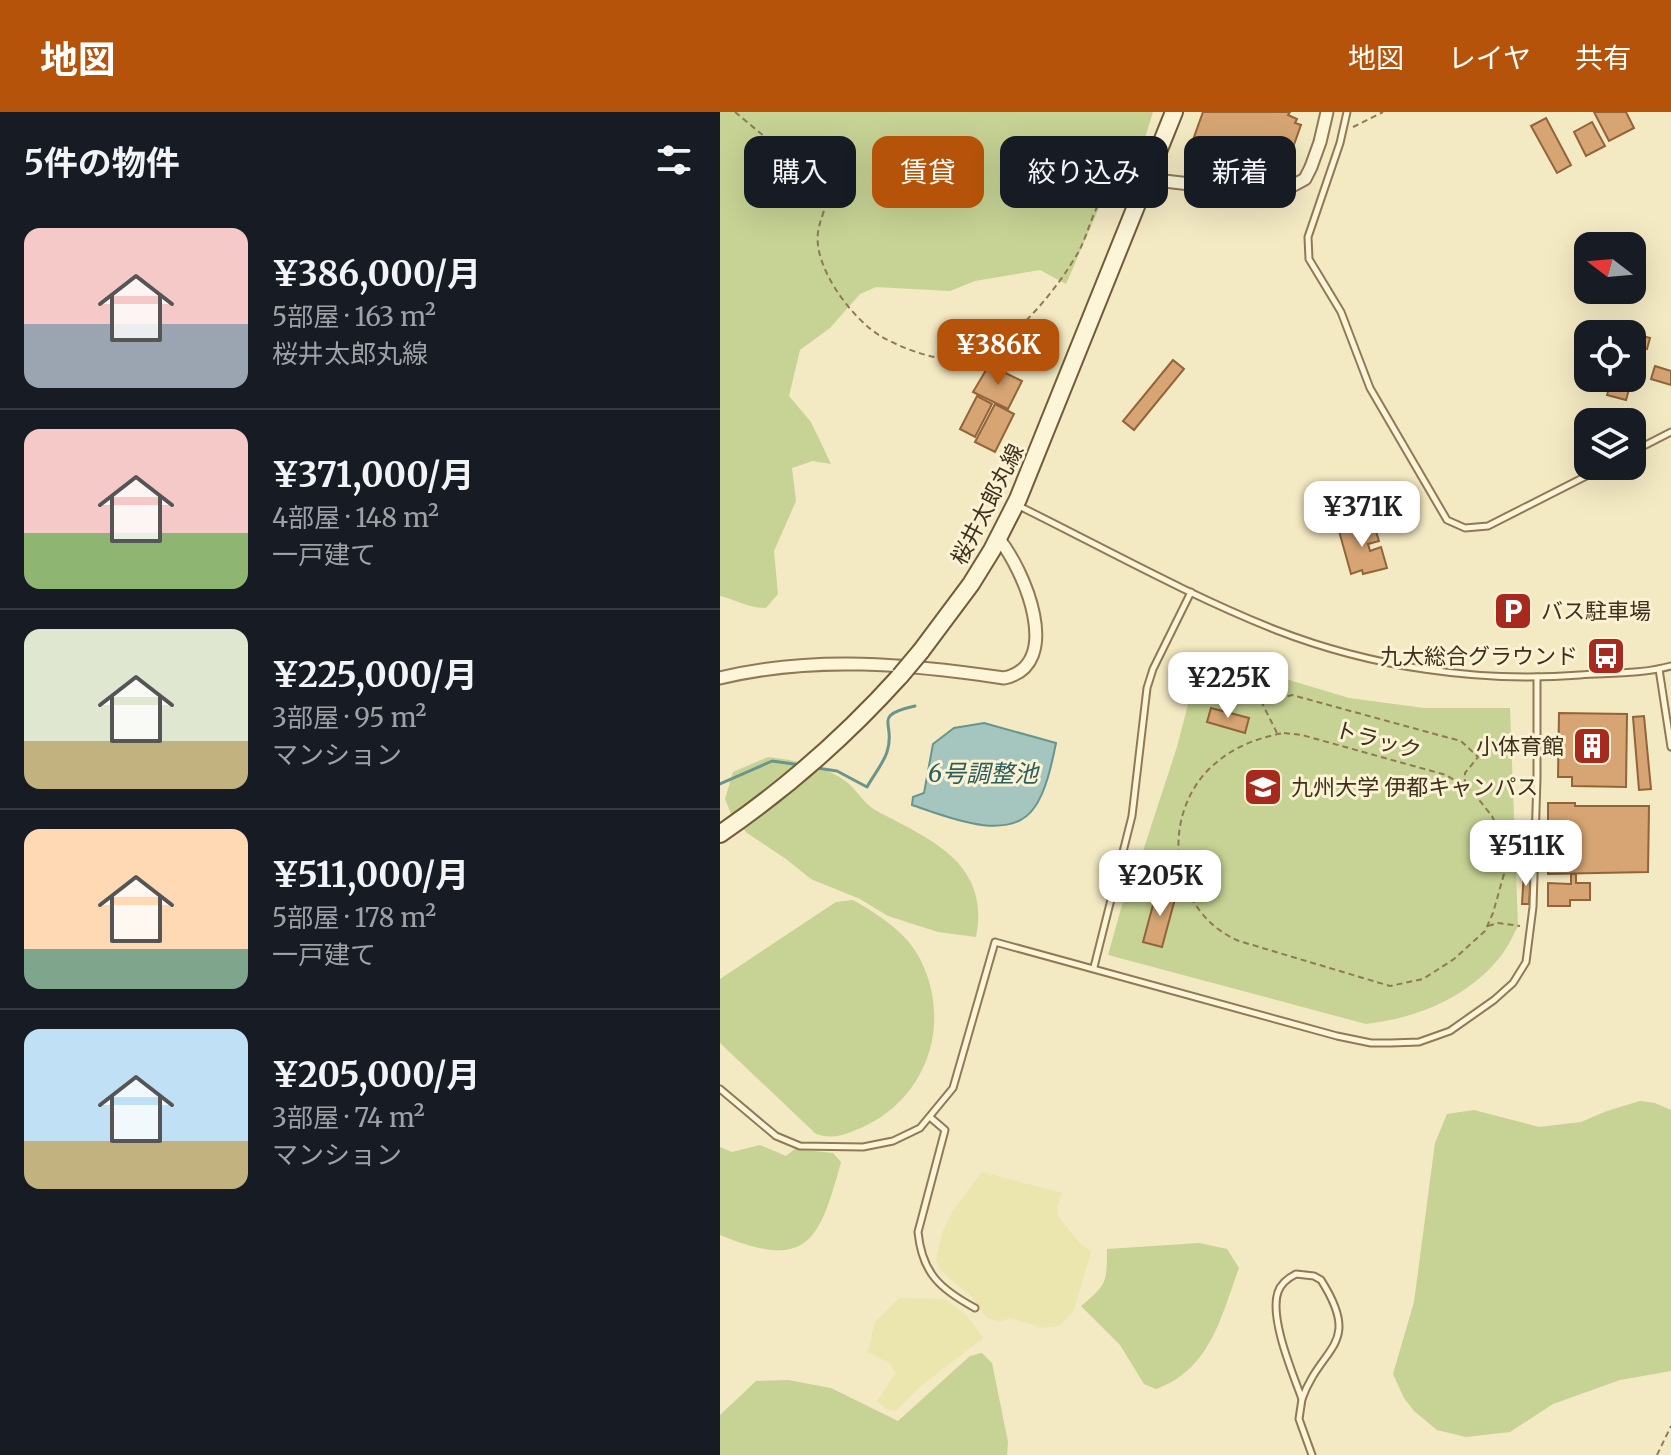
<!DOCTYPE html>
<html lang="ja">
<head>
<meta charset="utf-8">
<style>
  :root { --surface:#171b24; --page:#242831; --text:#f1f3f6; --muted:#9ea1a6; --line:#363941; --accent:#b45309 }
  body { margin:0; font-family:Merriweather,"Noto Sans JP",serif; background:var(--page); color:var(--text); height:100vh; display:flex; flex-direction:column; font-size:30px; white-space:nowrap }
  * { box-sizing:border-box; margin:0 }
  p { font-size:26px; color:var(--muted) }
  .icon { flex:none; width:44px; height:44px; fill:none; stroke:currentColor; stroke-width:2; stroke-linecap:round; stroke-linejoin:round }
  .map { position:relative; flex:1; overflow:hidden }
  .sheet { display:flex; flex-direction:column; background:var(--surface); width:720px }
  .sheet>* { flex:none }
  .top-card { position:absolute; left:24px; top:24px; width:760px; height:72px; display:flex; gap:16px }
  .needle { width:52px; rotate:286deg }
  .tools { position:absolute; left:854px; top:120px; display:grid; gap:16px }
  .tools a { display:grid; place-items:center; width:72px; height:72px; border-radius:16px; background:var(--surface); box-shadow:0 8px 32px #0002; font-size:40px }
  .price { position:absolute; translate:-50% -68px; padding:0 18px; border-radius:16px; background:#fff; color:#222; font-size:26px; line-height:52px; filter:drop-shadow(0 2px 4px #0008) }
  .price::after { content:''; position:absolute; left:50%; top:48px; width:24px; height:18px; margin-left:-12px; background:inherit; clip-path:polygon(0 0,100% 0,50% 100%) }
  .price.active { background:var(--accent); color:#fff }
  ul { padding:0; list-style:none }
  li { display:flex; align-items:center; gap:24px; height:200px; padding:0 24px }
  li+li { border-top:2px solid var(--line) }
  li span { display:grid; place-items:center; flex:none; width:224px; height:160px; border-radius:16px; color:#555 }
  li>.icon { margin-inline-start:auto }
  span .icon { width:96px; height:96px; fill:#fffc; stroke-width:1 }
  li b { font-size:34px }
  h2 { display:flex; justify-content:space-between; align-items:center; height:96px; padding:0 24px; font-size:34px }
  .tag { padding:0 28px; border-radius:16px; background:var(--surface); box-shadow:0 8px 32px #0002; font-size:28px; line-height:72px }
  .tag.active { background:var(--accent); color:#fff }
  header { display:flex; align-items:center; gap:48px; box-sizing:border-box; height:112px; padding:0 40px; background:var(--accent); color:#fff }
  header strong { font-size:38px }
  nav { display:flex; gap:44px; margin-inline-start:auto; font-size:28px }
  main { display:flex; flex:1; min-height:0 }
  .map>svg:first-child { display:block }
  .farmland { fill:#eae6ae }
  .green { fill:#c6d394 }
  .water { fill:#a5c5bf; stroke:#6a958e; stroke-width:2 }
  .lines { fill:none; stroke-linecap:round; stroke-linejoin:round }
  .stream { stroke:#6a958e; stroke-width:3 }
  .building { fill:#d6a573; stroke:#926439; stroke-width:2 }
  .service-casing { stroke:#907a56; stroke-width:9 }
  .minor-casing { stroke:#907a56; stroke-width:15 }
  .secondary-casing { stroke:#725b3a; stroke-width:20 }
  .path { stroke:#907a56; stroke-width:2; stroke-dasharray:6 4; stroke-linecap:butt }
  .service { stroke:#fdf5d7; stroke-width:5 }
  .minor { stroke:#fdf5d7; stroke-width:11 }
  .secondary { stroke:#fdf5d7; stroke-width:16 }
  .secondary-bridge-casing { stroke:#725b3a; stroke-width:20; stroke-linecap:butt }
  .secondary-bridge { stroke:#fdf5d7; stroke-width:16 }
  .labels { text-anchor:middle; stroke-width:6; stroke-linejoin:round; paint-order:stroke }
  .street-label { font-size:22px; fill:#3e301c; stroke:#faf2d3 }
  .poi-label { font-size:22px; fill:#3e301c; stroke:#faf2d3; text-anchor:start }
  .water-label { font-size:24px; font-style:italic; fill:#2a5e5f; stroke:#faf2d3 }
</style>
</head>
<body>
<header>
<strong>地図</strong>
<nav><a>地図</a><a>レイヤ</a><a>共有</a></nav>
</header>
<main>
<section class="sheet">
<h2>5件の物件<svg class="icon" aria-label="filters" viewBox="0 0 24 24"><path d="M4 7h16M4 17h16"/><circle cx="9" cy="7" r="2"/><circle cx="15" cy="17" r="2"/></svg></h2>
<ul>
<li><span style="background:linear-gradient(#f6c9c9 60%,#9aa5b1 0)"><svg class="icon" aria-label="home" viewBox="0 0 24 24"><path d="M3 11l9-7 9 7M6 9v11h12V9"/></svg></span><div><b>¥386,000/月</b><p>5部屋 · 163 m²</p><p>桜井太郎丸線</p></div></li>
<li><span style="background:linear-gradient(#f6c9c9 65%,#8fb573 0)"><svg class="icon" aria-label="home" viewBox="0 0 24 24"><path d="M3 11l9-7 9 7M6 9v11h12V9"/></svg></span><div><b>¥371,000/月</b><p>4部屋 · 148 m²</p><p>一戸建て</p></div></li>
<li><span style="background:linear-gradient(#dfe7d0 70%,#c2b280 0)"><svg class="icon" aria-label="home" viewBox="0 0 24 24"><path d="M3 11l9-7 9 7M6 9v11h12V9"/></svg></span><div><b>¥225,000/月</b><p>3部屋 · 95 m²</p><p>マンション</p></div></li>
<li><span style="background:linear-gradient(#ffd9b3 75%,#7fa58c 0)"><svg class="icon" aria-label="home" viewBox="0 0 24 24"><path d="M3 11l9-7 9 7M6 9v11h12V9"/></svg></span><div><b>¥511,000/月</b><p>5部屋 · 178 m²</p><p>一戸建て</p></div></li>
<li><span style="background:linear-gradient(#bfe0f5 70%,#c2b280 0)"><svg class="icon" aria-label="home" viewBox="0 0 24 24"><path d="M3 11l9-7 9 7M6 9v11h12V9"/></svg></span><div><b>¥205,000/月</b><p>3部屋 · 74 m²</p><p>マンション</p></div></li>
</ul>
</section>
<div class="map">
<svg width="951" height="1343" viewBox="0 0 951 1343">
  <rect width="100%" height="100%" fill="#f3e9c2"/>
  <g class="farmland">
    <polygon points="262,1060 342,1081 337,1095 338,1104 356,1127 371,1140 354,1198 339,1214 324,1216 290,1206 280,1210 267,1206 252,1185 220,1158 216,1148 222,1121 232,1100"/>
    <polygon points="179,1186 225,1187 246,1203 263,1226 202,1273 176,1299 166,1297 157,1289 176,1261 169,1251 148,1240 155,1210"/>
  </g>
  <g class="green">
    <path d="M0 0H433L419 45 382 89 346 172 320 158 255 169 230 179 156 175 140 182 110 216 80 238 69 284 91 310 111 352 93 349 72 356 76 389 54 439 58 482 46 496C28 496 17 488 0 484Z"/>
    <path d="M489 544 629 586 704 596H790L798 814C793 823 789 833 783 841 751 885 697 906 646 912L388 843 409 768 421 745 457 635 472 577Z"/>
    <path d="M48 645C74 648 102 653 124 668 136 676 143 691 155 698 209 727 271 750 256 825L218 820 168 804 140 787 91 767 66 747 27 721 12 704 5 687 13 660Z"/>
    <path d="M133 788C159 803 188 821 201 849 232 912 207 986 143 1015 127 1022 114 1028 96 1022L0 931V867L116 790Z"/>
    <polygon points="920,989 935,991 951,998 951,1259 900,1268 833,1292 790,1320 746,1325 717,1318 694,1299 684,1286 673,1262 694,1190 715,1031 727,1002 754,998 819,1015 861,1010 887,999"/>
    <path d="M40 1033 66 1044 75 1037 113 1041 121 1050C99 1130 88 1159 0 1123V1035L12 1040Z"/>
    <path d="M479 1131 507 1137 519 1156C501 1205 490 1258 436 1277L424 1272 400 1233 361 1194C387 1173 387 1170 387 1137Z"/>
    <polygon points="262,1241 272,1251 288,1330 287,1343 0,1343 0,1303 36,1269 68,1268 111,1276 178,1309 250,1244"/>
  </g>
  <path class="water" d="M264 611 336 631C332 651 326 680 314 696 289 732 225 704 192 693L193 685 204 681 213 632 234 616Z"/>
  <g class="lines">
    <g class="stream">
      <path d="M97 656 117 659 147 675C153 664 163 652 167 640 177 611 150 604 195 594"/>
      <polyline points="0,672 52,649 81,653"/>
    </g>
  </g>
  <g class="building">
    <polygon points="483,0 570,0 568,3 577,7 575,11 581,13 566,55 559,53 555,63 549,61 552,54 474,25"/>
    <polygon points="874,0 906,0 914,16 889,29"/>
    <polygon points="826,6 851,53 837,61 811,14"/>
    <polygon points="872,10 885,34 866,44 854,20"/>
    <polygon points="908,220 930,226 927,237 912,233 912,222 907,222"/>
    <polygon points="453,248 464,257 414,318 403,309"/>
    <polygon points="269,253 302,269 288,297 253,280"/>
    <polygon points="935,254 951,259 951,273 931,267"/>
    <polygon points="891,269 910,274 906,288 887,283"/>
    <polygon points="257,284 272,292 255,325 240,317"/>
    <polygon points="275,292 294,302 275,340 255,330"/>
    <polygon points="653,410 659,429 648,432 650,439 661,435 667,456 643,462 642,458 631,462 619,419"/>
    <polygon points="503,553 541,563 539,570 501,560"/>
    <polygon points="491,596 529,606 525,621 487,610"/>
    <polygon points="839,601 907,602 906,675 852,674 852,665 838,665"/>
    <polygon points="924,604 931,677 919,678 913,605"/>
    <polygon points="828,691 855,691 855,694 929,694 928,760 828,762"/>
    <polygon points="804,759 811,760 809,792 802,792"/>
    <polygon points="851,762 856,762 856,771 870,771 870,788 850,788 850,794 828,794 828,771 851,772"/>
    <polygon points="437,778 456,783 442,835 423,830"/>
  </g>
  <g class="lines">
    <g class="service-casing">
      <g id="service">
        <polyline points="627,0 620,31 588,125 589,147 621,200 650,276 727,408 745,416 768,414 886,354"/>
        <polyline points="912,340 951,320"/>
        <path d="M299 394C384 436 468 483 556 518 651 555 759 571 860 563 890 561 922 562 951 554"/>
        <polyline points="939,557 951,635"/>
        <polyline points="374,855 412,704 427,576 433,557 471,480"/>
        <polyline points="0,977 56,1024 80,1034 143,1035 173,1029 200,1016 233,976 275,830 617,924 651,931 671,931 699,930 730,919 774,888 793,871 806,850 813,795 817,666 817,565"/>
        <path d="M211 1006 225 1018 198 1120C202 1161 220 1177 255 1196"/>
        <path d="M576 1162 594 1164 601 1168C643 1234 601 1233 582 1287 573 1262 549 1206 558 1180 561 1171 568 1166 576 1162Z"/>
        <polyline points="582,1287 579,1307 592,1343"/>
      </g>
    </g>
    <g class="minor-casing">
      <g id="minor">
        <polyline points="427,67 539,80 561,80 585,67 591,55 600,30 607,0"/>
        <path d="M0 566C95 543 189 552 284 566 345 553 304 457 278 426"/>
      </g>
    </g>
    <g class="secondary-casing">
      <g id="secondary">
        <polyline points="201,539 251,472 272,438 298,387 454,0"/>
        <path d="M0 722C67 676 126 624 180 564"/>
      </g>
    </g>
    <g class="path">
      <path d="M15 0 98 69C113 92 102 96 98 120 93 156 133 208 162 225 184 237 218 250 243 247 288 241 340 174 360 137 370 117 375 88 393 73 398 68 404 68 410 68"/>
      <polyline points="633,15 663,0"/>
      <polyline points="557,621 542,591 572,583 722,624 741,629 758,645 745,661 745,674"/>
      <path d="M564 621 582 623 726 663 752 679 772 704 781 725 784 762 773 801 765 819 734 847 703 867 670 874 519 829C452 801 439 709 488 658 509 637 535 626 564 621Z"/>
      <polyline points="768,814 778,811 800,814"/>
      <polyline points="937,1343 951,1314"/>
    </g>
    <use href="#service" class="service"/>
    <use href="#minor" class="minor"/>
    <use href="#secondary" class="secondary"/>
    <g class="secondary-bridge-casing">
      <polyline id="secondary-bridge" points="180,564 201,539"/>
    </g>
    <use href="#secondary-bridge" class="secondary-bridge"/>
  </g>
  <defs>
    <g id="parking-square" transform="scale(2)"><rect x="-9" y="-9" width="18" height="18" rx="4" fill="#a72a1f" stroke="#faf2d3"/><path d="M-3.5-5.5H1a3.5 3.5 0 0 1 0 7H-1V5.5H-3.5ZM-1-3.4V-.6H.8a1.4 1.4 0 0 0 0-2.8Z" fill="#fff"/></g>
    <g id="bus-square" transform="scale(2)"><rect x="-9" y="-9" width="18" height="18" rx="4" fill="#a72a1f" stroke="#faf2d3"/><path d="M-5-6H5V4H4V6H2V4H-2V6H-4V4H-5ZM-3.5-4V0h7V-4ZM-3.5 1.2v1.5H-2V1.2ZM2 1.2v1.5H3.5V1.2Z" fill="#fff"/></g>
    <g id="building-square" transform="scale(2)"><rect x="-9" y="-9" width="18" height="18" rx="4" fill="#a72a1f" stroke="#faf2d3"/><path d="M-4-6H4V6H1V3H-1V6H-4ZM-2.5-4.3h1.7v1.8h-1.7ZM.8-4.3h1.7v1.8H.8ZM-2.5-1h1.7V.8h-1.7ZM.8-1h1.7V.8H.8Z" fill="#fff"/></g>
    <g id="university-square" transform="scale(2)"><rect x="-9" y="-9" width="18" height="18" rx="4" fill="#a72a1f" stroke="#faf2d3"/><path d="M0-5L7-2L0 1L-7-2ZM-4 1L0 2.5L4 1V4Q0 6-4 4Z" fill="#fff"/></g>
  </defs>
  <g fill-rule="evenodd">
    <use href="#parking-square" x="793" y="499"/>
    <use href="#bus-square" x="886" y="544"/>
    <use href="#building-square" x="872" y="634"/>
    <use href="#university-square" x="543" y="675"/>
  </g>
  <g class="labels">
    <g class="street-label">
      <text transform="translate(267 392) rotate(-63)" y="8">桜井太郎丸線</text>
      <text transform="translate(658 628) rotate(15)" y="8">トラック</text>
    </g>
    <g class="poi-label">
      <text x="821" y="507">バス駐車場</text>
      <text x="858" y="552" text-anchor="end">九大総合グラウンド</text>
      <text x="844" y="642" text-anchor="end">小体育館</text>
      <text x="571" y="683">九州大学 伊都キャンパス</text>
    </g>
    <g class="water-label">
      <text x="263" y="670">6号調整池</text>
    </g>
  </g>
</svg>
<div class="tools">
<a><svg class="needle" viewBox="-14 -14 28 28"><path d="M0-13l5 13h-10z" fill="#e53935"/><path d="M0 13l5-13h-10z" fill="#9ea1a6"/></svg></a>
<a><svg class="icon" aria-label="locate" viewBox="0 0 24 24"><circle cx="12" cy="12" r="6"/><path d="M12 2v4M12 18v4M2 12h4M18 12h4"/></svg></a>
<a><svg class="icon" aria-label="layers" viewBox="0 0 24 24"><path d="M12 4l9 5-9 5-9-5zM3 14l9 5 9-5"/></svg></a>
</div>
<b class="price active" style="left:278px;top:275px">¥386K</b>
<b class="price" style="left:642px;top:437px">¥371K</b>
<b class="price" style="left:508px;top:608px">¥225K</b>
<b class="price" style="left:806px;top:776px">¥511K</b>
<b class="price" style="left:440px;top:806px">¥205K</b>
<div class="top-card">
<a class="tag">購入</a>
<a class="tag active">賃貸</a>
<a class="tag">絞り込み</a>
<a class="tag">新着</a>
</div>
</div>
</main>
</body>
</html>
